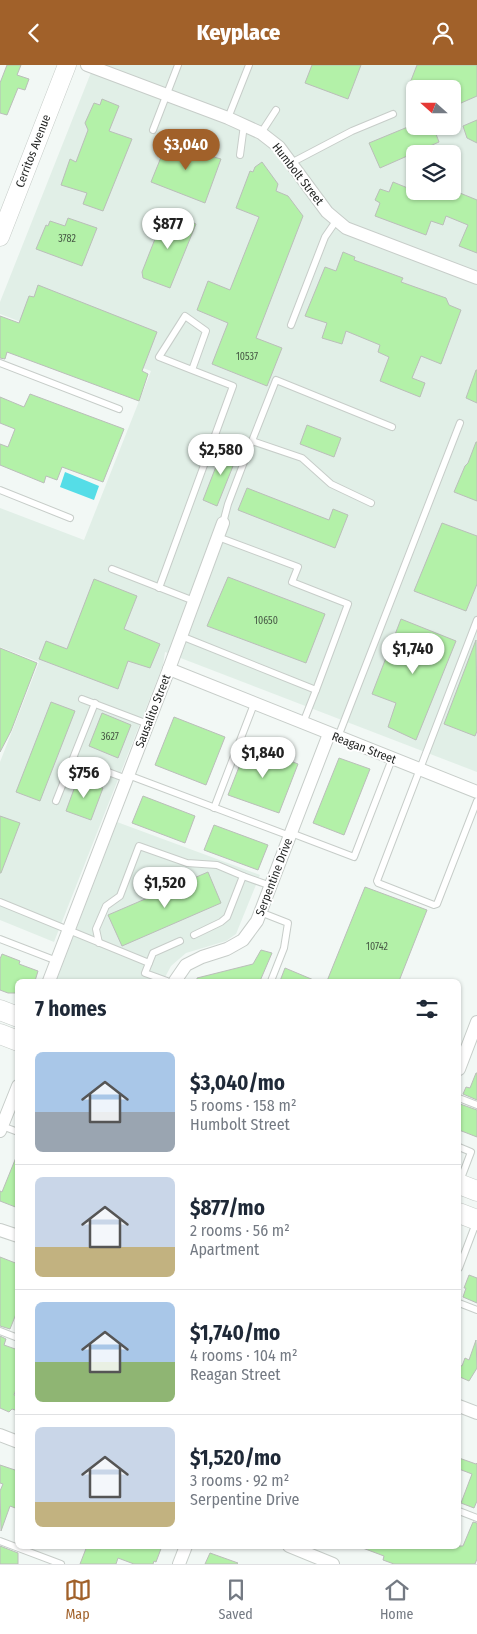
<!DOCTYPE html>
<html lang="en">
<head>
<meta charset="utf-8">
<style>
  :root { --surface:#fff; --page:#f6f6f7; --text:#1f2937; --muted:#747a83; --line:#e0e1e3; --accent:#a1612a }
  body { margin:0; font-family:"Fira Sans Condensed",sans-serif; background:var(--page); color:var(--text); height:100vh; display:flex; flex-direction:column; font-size:19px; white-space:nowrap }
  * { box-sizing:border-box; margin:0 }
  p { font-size:16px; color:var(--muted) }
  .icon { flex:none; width:28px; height:28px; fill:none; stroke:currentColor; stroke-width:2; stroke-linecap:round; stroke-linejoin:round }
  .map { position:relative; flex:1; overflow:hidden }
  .drawer { position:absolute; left:15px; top:914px; width:446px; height:570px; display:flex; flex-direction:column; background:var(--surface); border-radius:8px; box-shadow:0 1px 4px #0004 }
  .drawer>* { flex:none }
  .needle { width:32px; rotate:291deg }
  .tools { position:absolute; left:406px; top:15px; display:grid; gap:10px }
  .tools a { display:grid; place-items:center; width:55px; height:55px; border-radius:8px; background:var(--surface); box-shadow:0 1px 4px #0004; font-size:25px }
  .price { position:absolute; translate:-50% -42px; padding:0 11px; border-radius:18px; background:#fff; color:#222; font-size:16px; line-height:32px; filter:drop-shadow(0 1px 2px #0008) }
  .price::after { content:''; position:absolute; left:50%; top:30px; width:15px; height:11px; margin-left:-8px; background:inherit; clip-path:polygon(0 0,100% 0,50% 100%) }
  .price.active { background:var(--accent); color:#fff }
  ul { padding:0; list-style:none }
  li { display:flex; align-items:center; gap:15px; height:125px; padding:0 20px }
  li+li { border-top:1px solid var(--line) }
  li span { display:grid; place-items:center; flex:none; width:140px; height:100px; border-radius:8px; color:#555 }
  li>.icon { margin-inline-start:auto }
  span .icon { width:60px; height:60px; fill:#fffc; stroke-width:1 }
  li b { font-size:21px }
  h2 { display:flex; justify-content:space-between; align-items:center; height:60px; padding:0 20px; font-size:21px }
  header { display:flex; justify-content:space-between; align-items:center; height:65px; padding:0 20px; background:var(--accent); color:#fff; font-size:22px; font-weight:800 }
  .dock { display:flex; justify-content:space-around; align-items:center; height:70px; border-top:1px solid var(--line); background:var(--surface); font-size:14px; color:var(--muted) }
  .dock a { display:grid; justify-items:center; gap:2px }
  .dock .active { color:var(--accent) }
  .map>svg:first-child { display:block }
  .built { fill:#e1efe7; fill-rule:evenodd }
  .water { fill:#55dde7 }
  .building { fill:#b3f1a8; stroke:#babeb9 }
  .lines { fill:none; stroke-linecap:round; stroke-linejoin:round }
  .lane-casing { stroke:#c7cdc9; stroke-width:8 }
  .street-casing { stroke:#c7cdc9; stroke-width:14 }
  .secondary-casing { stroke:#c7cdc9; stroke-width:19 }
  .primary-casing { stroke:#c7cdc9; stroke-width:21 }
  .lane { stroke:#fff; stroke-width:6 }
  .street { stroke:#fff; stroke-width:12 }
  .secondary { stroke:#fff; stroke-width:18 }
  .primary { stroke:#fff; stroke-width:20 }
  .labels { text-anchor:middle; stroke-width:4; stroke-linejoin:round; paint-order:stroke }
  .number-label { font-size:10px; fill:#475845 }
  .street-label { font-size:12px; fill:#232524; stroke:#fff }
</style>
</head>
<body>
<header><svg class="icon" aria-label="back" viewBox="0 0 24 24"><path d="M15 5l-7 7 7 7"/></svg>Keyplace<svg class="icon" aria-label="person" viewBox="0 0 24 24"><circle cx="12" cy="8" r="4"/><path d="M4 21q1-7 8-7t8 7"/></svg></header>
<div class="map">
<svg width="477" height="1499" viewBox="0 0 477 1499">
  <rect width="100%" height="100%" fill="#f2f8f5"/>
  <g class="built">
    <path d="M94 0H477V707L165 587 163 600 54 877 0 855V697L39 597 0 582V443L84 475 151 306 0 249V237ZM415 24H452V61H415ZM415 89H452V126H415Z"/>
    <polygon points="117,757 260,810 236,869 226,876 186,888 171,901 163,916 56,916"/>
  </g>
  <polygon class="water" points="65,407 99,421 94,435 60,422"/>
  <g class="building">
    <polygon points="7,0 21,0 17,10 29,14 25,25 18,23 7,50 0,48 0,18"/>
    <polygon points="312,0 361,0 348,34 305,18"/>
    <polygon points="417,0 477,0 477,31 452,42 452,24 423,24 410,18"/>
    <polygon points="102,34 119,41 109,66 132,74 103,146 83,139 87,128 61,120 70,94 76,97 88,65 85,58 94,38 100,40"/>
    <polygon points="477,55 477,78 467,73 463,61"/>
    <polygon points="415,59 415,61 433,61 439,77 380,103 369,78"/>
    <polygon points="168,75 204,86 203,89 221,94 205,138 151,117"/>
    <polygon points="262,97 278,119 276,126 288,131 303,151 256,273 282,283 267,321 212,299 228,258 197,245 208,216 230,225 259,152 236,143 250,106 253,107 255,102"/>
    <polygon points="393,117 415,126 455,126 477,135 477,188 459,181 468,160 446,151 443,160 431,156 426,170 375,151 380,138 375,135 380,124 389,127"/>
    <polygon points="172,148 196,159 170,223 143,213 142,207 164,151"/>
    <polygon points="68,153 97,163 82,201 36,184 46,160 48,161 50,156 65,161"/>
    <polygon points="343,187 355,192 354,195 403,213 401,217 446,233 449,240 461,245 441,299 421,291 412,313 425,318 420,332 380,316 389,292 378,287 380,280 346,266 342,279 322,273 327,258 305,251 325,202 336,206"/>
    <polygon points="38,220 157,267 142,306 148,309 139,336 7,287 5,294 0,293 0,251 19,258 29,231 34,232"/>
    <polygon points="476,305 477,305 477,338 466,333"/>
    <polygon points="30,329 124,364 103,417 62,402 57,415 46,411 44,418 0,400 0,379 8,382 15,364 0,358 0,332 24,342"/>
    <polygon points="307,360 341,373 334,392 300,379"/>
    <polygon points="476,377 477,377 477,436 454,427 465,401 468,398"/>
    <polygon points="224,381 239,386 217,441 203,435"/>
    <polygon points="247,423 329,455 333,444 348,450 335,483 238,445"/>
    <polygon points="442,458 477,471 477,519 466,546 414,526"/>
    <polygon points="228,512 325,549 306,598 207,561"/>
    <polygon points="94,514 137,531 124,564 160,579 150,603 128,596 118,624 39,594 46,576 67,584"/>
    <polygon points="401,554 456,576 416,675 388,662 396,638 372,629"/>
    <polygon points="476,575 477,666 475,671 444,659"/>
    <polygon points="0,583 37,598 11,666 0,687"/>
    <polygon points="51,637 75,646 40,736 16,727"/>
    <polygon points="102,648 131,660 118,693 89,681"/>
    <polygon points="174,652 225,672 206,720 155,700"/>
    <polygon points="248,679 298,699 279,748 228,730"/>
    <polygon points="339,693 370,704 344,770 313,758"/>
    <polygon points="78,713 103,723 91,755 66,746"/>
    <polygon points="143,731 195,751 185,778 132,758"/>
    <polygon points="0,751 20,758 1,808 0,808"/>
    <polygon points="214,760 268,780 258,805 204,785"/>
    <polygon points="208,807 221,838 122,881 108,850"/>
    <polygon points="365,822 427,845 399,916 327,916"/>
    <polygon points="261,885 272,888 260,916 197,916 197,913 253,899"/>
    <polygon points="2,889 20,896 19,899 38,906 35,916 18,916 18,928 8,928 0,925 0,894"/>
    <polygon points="285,903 316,916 280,916"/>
    <polygon points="476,1008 477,1008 477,1035 463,1029 466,1022 470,1023"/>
    <polygon points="460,1039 477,1045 477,1072 459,1065"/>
    <polygon points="17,1090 18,1090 18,1143 0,1136 0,1126 2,1127"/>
    <polygon points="0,1192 18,1199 18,1244 10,1264 0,1261"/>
    <polygon points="469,1210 477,1213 477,1238 463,1232 466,1223 464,1223"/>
    <polygon points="0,1271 6,1274 4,1280 18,1285 18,1319 14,1330 18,1331 18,1346 12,1344 9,1347 0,1343"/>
    <polygon points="476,1275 477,1303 469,1316 460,1312 459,1300 462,1301 465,1293 469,1295"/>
    <polygon points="459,1393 476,1399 477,1398 477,1436 474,1443 461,1438 472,1409 459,1404"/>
    <polygon points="0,1400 18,1406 18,1444 10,1441 1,1466 0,1426 3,1419 0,1418"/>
    <polygon points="473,1457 477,1458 477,1494 475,1499 394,1499 383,1495 384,1491 360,1482 463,1481"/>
    <polygon points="0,1481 18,1488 18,1499 0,1499"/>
    <polygon points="87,1481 162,1481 156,1497 154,1496 153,1499 134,1499 118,1493 116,1499 80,1499"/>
    <polygon points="210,1488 238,1498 237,1499 205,1499"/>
  </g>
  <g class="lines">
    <g class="lane-casing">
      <g id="lane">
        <polyline points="228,53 249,0"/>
        <polyline points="153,65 178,0"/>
        <polyline points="261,68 276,45"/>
        <polyline points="240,90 244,60"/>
        <polyline points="291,98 352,66 393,49"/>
        <polyline points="291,260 325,172 336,156"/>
        <polyline points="0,298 119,344"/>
        <polyline points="252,376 276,315 392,362"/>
        <polyline points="0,425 70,453"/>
        <polyline points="223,458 228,439 252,376 302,393 331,419 371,438"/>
        <polyline points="112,504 194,536"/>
        <polyline points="159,523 233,321 192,305 206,266 185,251 159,292 192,305"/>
        <polyline points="477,555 377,816 378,818 434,840 437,839 477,736"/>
        <polyline points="181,571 316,625 348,539 292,517 298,502 218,472"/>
        <polyline points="82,634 148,659"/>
        <polyline points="303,658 316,625"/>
        <polyline points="338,672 460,358"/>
        <polyline points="73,694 127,714"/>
        <polyline points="128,710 290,771"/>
        <polyline points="56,736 95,638"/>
        <polyline points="214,743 254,639"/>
        <polyline points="291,768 354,792 392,694"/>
        <polyline points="243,811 271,821"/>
        <polyline points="0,837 149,898 145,908 167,916"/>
        <polyline points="260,847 288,858 284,883 271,916"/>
        <polyline points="0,874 57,896"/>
        <polyline points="99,878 96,864 106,841 120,831 139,781 187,798 217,800 243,811 227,852 221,857 194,870"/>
        <polyline points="149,898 153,888 180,876"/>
        <polyline points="459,1033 477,1040"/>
        <polyline points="2,1061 18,1067"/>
        <polyline points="459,1082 471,1087 460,1116"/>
        <polyline points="459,1203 476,1158"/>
        <polyline points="459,1238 477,1245"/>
        <polyline points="0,1266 18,1273"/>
        <polyline points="459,1446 477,1453"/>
        <polyline points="0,1476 61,1499"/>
      </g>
    </g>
    <g class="street-casing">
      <g id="street">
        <polyline points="87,0 228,53 261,68 279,82 327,147 346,163 477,213"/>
        <polyline points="169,604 477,727"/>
        <polyline points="49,916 169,604 223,458"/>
        <polyline points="175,916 186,900 202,892 227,884 243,875 257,856 329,669"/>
        <polyline points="459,1004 477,957"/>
        <polyline points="0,1066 18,1021"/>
        <polyline points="0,1165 18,1171"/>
        <polyline points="459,1341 477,1348"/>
        <polyline points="0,1370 18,1377"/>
        <polyline points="289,1481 333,1499"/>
        <polyline points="179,1499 186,1481"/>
      </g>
    </g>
    <g class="secondary-casing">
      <polyline id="secondary" points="0,172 67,0"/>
    </g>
    <g class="primary-casing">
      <g id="primary">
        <polyline points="0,945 18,952"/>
        <polyline points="0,969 18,976"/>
        <polyline points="459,1119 477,1126"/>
        <polyline points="459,1148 477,1155"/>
      </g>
    </g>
    <use href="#lane" class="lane"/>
    <use href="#street" class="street"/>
    <use href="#secondary" class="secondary"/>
    <use href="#primary" class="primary"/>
  </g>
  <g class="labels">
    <g class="number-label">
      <text x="67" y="177">3782</text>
      <text x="247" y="295">10537</text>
      <text x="266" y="559">10650</text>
      <text x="110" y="675">3627</text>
      <text x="377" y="885">10742</text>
    </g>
    <g class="street-label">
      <text transform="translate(33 86) rotate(-69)" y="4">Cerritos Avenue</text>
      <text transform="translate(298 109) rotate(52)" y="4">Humbolt Street</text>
      <text transform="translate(153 646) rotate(-69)" y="4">Sausalito Street</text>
      <text transform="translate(364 683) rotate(21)" y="4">Reagan Street</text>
      <text transform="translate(274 812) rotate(-69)" y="4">Serpentine Drive</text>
    </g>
  </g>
</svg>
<div class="tools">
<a><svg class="needle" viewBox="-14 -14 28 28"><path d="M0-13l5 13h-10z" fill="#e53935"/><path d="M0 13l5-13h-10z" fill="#747a83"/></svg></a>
<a><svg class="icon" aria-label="layers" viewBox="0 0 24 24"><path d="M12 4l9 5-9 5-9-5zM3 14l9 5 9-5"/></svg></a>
</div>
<b class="price active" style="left:186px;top:106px">$3,040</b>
<b class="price" style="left:168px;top:185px">$877</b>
<b class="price" style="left:221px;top:411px">$2,580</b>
<b class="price" style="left:413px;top:610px">$1,740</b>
<b class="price" style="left:263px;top:714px">$1,840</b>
<b class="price" style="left:84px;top:734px">$756</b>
<b class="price" style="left:165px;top:844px">$1,520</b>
<section class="drawer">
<h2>7 homes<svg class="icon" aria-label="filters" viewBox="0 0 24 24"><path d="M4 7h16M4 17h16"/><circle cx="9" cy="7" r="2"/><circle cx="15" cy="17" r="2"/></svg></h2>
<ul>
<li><span style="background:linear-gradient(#a9c7e8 60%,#9aa5b1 0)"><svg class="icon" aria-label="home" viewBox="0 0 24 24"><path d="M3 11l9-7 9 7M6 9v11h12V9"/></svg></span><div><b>$3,040/mo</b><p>5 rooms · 158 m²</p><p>Humbolt Street</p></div></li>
<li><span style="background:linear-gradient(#c9d6e8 70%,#c2b280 0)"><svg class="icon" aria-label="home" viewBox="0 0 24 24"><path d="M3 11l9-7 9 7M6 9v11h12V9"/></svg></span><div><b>$877/mo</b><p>2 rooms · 56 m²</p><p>Apartment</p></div></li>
<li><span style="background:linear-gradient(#a9c7e8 60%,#8fb573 0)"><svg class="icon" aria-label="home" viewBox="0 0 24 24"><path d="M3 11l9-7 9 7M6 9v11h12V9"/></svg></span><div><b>$1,740/mo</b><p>4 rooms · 104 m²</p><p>Reagan Street</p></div></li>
<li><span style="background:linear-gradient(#c9d6e8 75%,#c2b280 0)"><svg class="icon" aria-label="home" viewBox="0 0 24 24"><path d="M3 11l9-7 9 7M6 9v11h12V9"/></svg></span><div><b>$1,520/mo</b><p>3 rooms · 92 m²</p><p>Serpentine Drive</p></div></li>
</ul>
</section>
</div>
<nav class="dock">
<a class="active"><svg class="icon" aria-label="map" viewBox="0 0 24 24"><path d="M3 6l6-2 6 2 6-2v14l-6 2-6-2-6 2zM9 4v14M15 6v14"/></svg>Map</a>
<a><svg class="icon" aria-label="saved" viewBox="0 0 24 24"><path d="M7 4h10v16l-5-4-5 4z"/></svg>Saved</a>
<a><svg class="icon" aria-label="home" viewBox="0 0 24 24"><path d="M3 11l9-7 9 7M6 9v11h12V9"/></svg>Home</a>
</nav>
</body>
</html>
